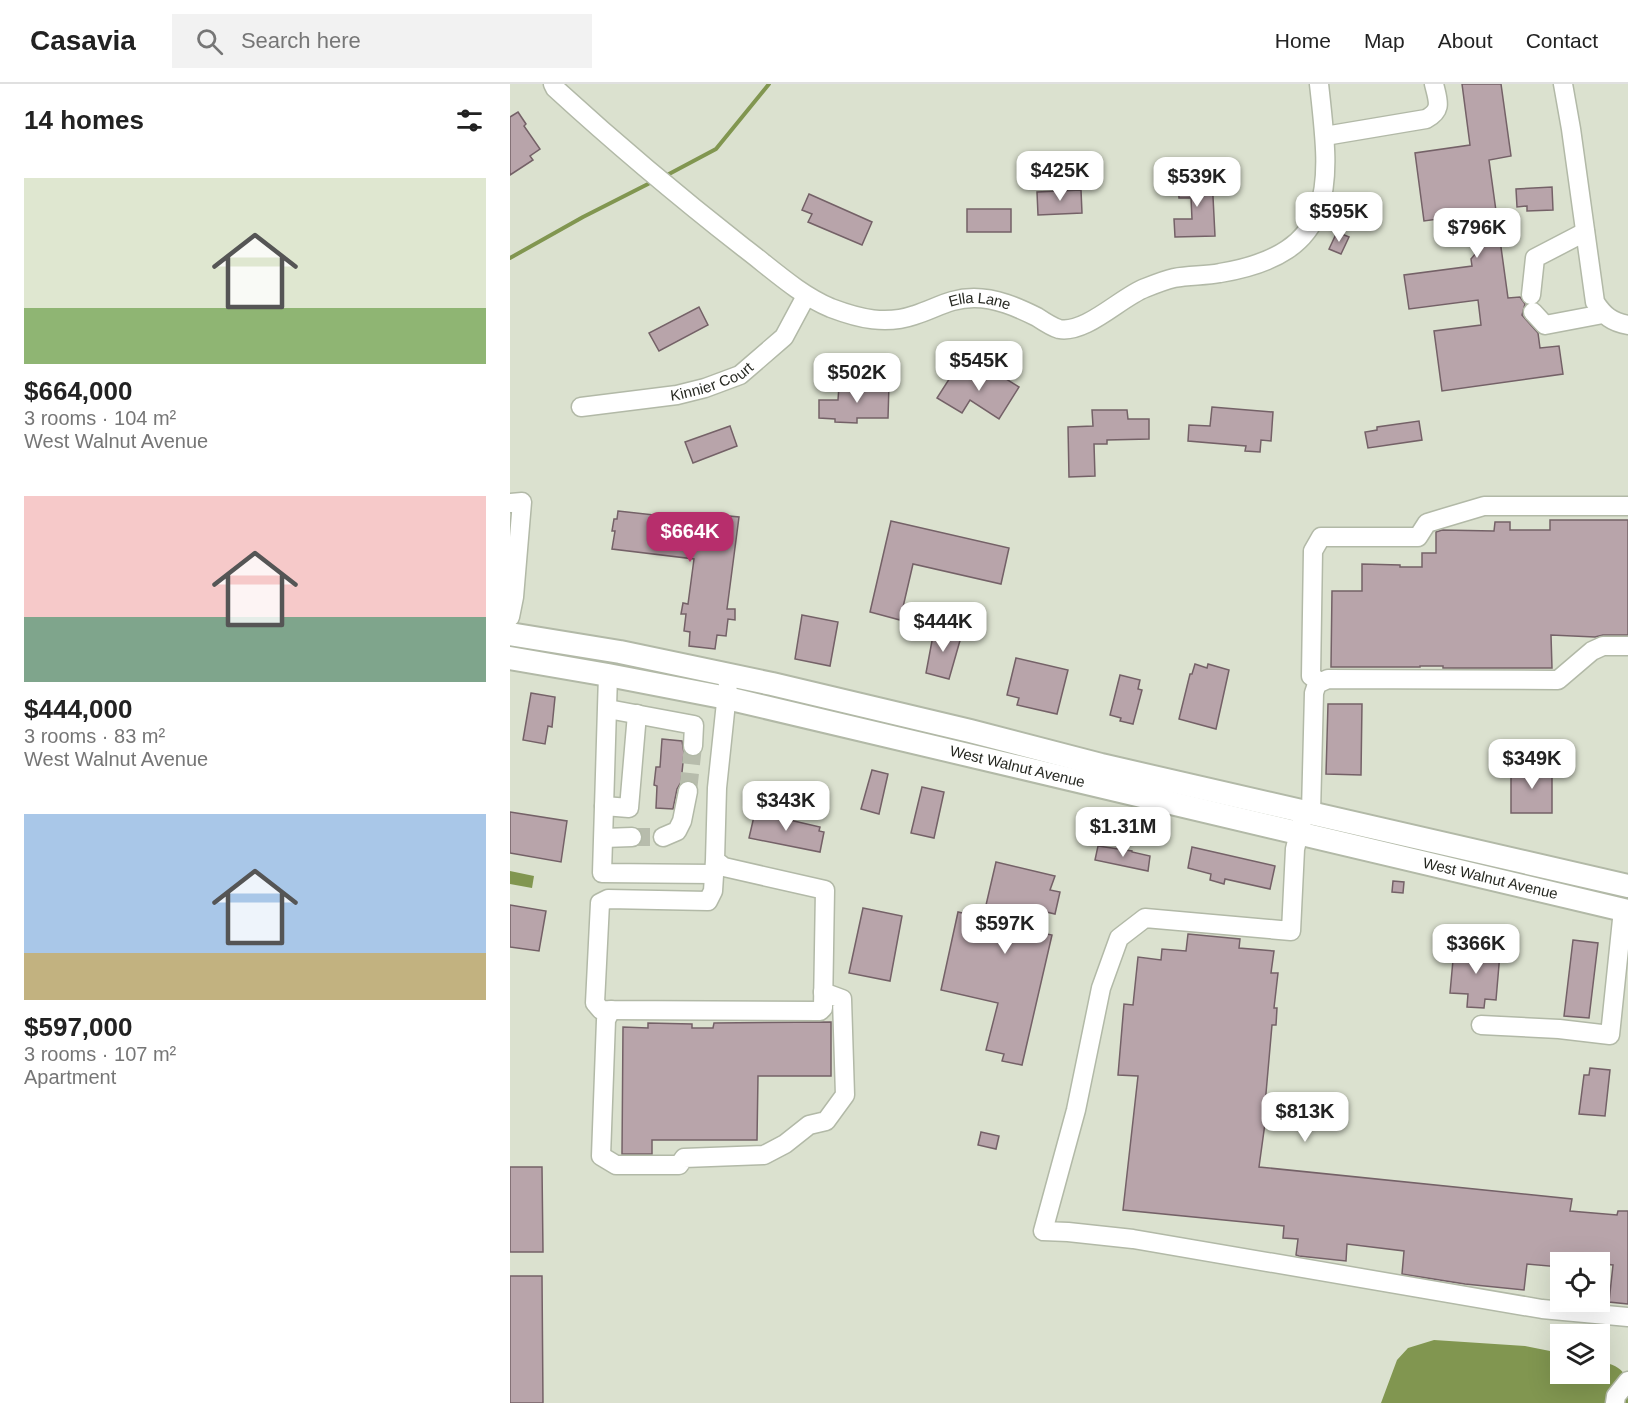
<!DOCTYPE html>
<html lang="en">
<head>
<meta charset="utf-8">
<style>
  :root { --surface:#fff; --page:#f2f2f2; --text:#222; --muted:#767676; --line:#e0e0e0; --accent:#b72e6c }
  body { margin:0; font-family:Helvetica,sans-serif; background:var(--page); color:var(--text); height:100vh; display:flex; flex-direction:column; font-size:22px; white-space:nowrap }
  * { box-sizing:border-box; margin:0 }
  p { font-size:20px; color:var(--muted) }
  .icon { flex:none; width:33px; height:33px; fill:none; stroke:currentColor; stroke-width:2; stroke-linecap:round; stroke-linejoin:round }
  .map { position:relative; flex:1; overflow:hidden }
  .drawer { display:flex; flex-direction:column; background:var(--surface); width:510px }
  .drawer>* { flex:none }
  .tools { position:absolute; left:1040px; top:1168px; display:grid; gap:12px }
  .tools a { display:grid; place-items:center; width:60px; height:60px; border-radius:0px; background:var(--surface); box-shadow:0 6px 24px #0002; font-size:30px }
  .price { position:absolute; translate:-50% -51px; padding:0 14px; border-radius:12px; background:#fff; color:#222; font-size:20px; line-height:39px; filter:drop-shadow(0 2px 3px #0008) }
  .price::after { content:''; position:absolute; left:50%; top:36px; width:18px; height:14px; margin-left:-9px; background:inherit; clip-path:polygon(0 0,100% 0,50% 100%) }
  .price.selected { background:var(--accent); color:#fff }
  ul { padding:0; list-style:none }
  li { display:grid; align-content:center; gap:12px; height:318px; padding:0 24px }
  li span { display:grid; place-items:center; height:186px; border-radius:0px; color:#555 }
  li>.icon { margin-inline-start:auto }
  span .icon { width:108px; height:108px; fill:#fffc; stroke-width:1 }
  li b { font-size:26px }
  h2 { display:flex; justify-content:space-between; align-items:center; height:72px; padding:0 24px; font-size:26px }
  header { display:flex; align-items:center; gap:36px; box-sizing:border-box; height:84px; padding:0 30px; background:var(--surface); border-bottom:2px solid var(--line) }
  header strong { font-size:28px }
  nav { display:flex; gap:33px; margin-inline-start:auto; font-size:21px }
  .search { width:420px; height:54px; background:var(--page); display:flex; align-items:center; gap:15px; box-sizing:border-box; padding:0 21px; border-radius:0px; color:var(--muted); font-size:22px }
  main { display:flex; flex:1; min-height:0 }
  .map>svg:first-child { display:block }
  .water { fill:#819650 }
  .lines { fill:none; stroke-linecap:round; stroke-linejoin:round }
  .stream { stroke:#819650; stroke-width:4 }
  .building { fill:#b8a4aa; stroke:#746167; stroke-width:1.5 }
  .minor-tunnel { stroke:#b7bcac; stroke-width:18; stroke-dasharray:18 9; stroke-linecap:butt }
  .minor-casing { stroke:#b2b9a7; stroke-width:21 }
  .major-casing { stroke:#b2b9a7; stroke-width:26 }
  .minor { stroke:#fff; stroke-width:18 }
  .major { stroke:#fff; stroke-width:22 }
  .labels { text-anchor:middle; stroke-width:4.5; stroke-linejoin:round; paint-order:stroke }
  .street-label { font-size:15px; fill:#262821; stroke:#dbe1cf }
</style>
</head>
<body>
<header>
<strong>Casavia</strong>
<div class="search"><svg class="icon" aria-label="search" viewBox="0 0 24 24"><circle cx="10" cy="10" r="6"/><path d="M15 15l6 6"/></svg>Search here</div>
<nav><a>Home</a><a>Map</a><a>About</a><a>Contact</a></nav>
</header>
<main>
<section class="drawer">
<h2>14 homes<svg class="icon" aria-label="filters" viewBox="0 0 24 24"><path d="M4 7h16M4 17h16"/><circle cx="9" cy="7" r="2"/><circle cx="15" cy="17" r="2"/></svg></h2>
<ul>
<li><span style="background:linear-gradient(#dfe7d0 70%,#8fb573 0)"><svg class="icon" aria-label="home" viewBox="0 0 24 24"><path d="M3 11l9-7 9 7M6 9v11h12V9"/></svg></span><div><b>$664,000</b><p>3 rooms · 104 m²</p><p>West Walnut Avenue</p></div></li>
<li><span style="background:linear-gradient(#f6c9c9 65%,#7fa58c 0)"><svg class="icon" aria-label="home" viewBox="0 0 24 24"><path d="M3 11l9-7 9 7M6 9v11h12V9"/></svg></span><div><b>$444,000</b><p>3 rooms · 83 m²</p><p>West Walnut Avenue</p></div></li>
<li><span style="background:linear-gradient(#a9c7e8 75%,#c2b280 0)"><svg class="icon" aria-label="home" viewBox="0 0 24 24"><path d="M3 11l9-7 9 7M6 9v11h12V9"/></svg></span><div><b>$597,000</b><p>3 rooms · 107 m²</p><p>Apartment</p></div></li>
</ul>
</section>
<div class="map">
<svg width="1118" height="1319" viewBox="0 0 1118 1319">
  <rect width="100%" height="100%" fill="#dbe1cf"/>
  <g class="water">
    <polygon points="0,787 24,792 22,804 0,800"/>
    <path d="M924 1256 1015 1262 1050 1269V1290H1089V1277C1117 1283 1118 1292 1118 1319H871L887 1276 898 1264Z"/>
  </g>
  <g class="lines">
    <g class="stream">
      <polyline points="159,90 206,65 259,0"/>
      <polyline points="0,174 73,133 138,100"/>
    </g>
  </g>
  <g class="building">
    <polygon points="952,0 991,0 1001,72 979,76 998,214 1010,213 1015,220 1012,231 1028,249 1030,264 1049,262 1053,290 932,307 924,247 971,241 968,216 899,225 894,191 962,182 961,175 976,157 961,159 957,131 914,137 905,69 960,61"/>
    <polygon points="8,28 16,40 14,42 30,65 20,72 23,76 0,91 0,33"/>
    <polygon points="702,93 705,152 665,153 664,135 682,135 681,114 669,114 668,94"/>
    <polygon points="1042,103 1043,126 1017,127 1017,122 1007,123 1006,105"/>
    <polygon points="571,106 572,129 528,131 527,108"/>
    <polygon points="299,110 362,138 352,161 298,138 302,130 292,126"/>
    <rect x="457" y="125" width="44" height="23"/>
    <polygon points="827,148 839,153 831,170 819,165"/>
    <polygon points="189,223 198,241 149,267 139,249"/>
    <polygon points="457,284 467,291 470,286 482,293 485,288 509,303 489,335 460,316 452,329 427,314 443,289 450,294"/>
    <polygon points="360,299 379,300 378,334 347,334 347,339 325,338 325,335 309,334 309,316 328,316 329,302 360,303"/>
    <polygon points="702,323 763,328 761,357 751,356 750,368 735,367 736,362 678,357 679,341 700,342"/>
    <polygon points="582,326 617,326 618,335 639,335 639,355 597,356 597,360 584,360 585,392 559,393 558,343 583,342"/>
    <polygon points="909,337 912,356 858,364 855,348 867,346 867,343"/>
    <polygon points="220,342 227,362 183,379 175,358"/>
    <polygon points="108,427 189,436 189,429 229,433 217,525 225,525 225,536 218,535 216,552 207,551 205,565 179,562 180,548 174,547 176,530 171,530 173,519 178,520 184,475 102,465 105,447 102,447 104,435 107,435"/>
    <polygon points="1040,436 1118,436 1118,551 1093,551 1085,553 1041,551 1042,584 933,584 933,582 910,582 910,583 821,583 822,507 852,507 852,480 890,481 890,483 912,483 912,469 926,469 926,448 932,446 984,447 985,438 1000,438 1000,446 1040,446"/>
    <polygon points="381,437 499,464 491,500 403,480 390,536 360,528"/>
    <polygon points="292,531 328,538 320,582 285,575"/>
    <polygon points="432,543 446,546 444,552 451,553 439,595 416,589 424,546 431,547"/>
    <polygon points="506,574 558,586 547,630 507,621 509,614 497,611"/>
    <polygon points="685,580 697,584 698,580 719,586 706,645 669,635 680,590 682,590"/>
    <polygon points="610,591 630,596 628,605 632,606 623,640 610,637 611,634 600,631"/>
    <polygon points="21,609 45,613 42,643 38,642 35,660 13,656"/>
    <polygon points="818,620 852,620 851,691 816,690"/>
    <polygon points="152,655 172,657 174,669 171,698 167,705 163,725 146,724 147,702 144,701 146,683 150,683"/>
    <rect x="1001" y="684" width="41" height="45"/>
    <polygon points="362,686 378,690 369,730 351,725"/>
    <polygon points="412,703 434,708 424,754 401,749"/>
    <polygon points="0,728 57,737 51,778 0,769"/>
    <polygon points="245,728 310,743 309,747 314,748 310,768 239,754"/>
    <polygon points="588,762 622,767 622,768 640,772 638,787 585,776"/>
    <polygon points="682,763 765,782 760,805 715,795 714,800 700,796 701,790 678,784"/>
    <polygon points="486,778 545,792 540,806 550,808 545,830 532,827 527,848 542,851 512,981 492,977 494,970 476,966 488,919 431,906 448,828 473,834"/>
    <polygon points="883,797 894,798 893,809 882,808"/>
    <polygon points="0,821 36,827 29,867 0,863"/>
    <polygon points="353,824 392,832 380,897 339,889"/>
    <polygon points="678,850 730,855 729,864 764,867 761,889 768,889 764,924 767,924 766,941 762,941 754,1032 756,1032 749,1083 1062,1115 1060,1127 1107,1131 1108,1127 1118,1127 1118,1220 1099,1218 1103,1181 1055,1176 1055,1179 1050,1179 1050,1183 1017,1180 1014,1206 955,1200 892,1190 894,1167 837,1160 836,1177 789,1172 786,1171 788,1155 773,1154 774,1142 613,1126 628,992 608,991 614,920 623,921 628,873 651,876 652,865 676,867"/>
    <polygon points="1063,856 1088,859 1079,934 1054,932"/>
    <polygon points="975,860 986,862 986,869 990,869 986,916 975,915 974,924 957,923 958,910 940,909 944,865 974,868"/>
    <polygon points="321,938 321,992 248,992 247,1056 142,1056 142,1070 112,1070 113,943 138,944 138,939 182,940 182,944 203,944 204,939"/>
    <polygon points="1080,984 1100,986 1095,1032 1069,1030 1074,991 1079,991"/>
    <polygon points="471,1048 489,1052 486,1065 468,1061"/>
    <polygon points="0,1083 32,1083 33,1168 0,1168"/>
    <polygon points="0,1192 32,1192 33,1319 0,1319"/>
  </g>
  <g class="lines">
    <g class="minor-tunnel">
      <polyline points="178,707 183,662"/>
      <polyline points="122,753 153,753"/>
    </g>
    <g class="minor-casing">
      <g id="minor">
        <path id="s1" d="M43 0 45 4C106 60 168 112 233 163 261 184 288 210 321 224 350 235 376 241 405 231 427 224 440 214 464 214 486 214 507 223 527 233 533 237 542 243 549 245 576 250 611 213 635 204 645 200 655 196 664 194 680 191 695 192 710 189 831 169 820 99 809 0"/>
        <path d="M1053 0 1061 45 1085 218C1094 232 1102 238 1118 241"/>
        <path d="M815 52 916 35C933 26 928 17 924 0"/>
        <polyline points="1021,211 1025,174 1075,148"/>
        <polyline points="1023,228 1035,241 1093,230"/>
        <path id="s2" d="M71 323 167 311 195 304 230 291 274 253 296 212"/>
        <polyline points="0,419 12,418 4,513 0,533"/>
        <polyline points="98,591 92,789 203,790"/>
        <polyline points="810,598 801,592 803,467 811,453 908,453 917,439 974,422 1118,422"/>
        <polyline points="98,625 184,641 183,662"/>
        <polyline points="94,722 119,724 127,630"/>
        <polyline points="801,728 804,609 807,600 818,595 1048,596 1082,567 1093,562 1118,562"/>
        <polyline points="792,737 785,765 781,847 635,834 609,854 591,904 566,1026 533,1147 558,1148 623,1155 1032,1225 1118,1233"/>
        <polyline points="153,753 167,747 172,737 178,707"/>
        <polyline points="94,754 122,753"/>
        <polyline points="205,776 203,807 198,817 98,815 90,819 85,919 91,926 310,927 313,924 315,806 214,783 205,776 207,704 219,590"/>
        <polyline points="101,926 96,936 91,1072 106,1081 169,1081 174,1074 254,1071 275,1060 299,1041 316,1037 335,1011 332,915 313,908"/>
        <polyline points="971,941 1049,945 1100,951 1113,826"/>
        <polyline points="1105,1319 1106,1312 1118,1297"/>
      </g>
    </g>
    <g class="major-casing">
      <g id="major">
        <polyline points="0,550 110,568 262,600 460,647 591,681 1118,802"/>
        <path id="s3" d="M0 574 98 591 217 614 1118 827"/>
      </g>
    </g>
    <use href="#minor" class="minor"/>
    <use href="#major" class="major"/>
  </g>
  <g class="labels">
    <g class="street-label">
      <text dy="5" stroke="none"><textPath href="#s1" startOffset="512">Ella Lane</textPath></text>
      <text dy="5" stroke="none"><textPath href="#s2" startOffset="134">Kinnier Court</textPath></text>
      <text dy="5" stroke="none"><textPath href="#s3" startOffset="519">West Walnut Avenue</textPath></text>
      <text dy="5" stroke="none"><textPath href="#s3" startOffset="1005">West Walnut Avenue</textPath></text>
    </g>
  </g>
</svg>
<div class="tools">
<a><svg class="icon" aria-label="locate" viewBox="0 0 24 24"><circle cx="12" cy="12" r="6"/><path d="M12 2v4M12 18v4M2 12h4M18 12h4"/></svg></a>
<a><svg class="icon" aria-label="layers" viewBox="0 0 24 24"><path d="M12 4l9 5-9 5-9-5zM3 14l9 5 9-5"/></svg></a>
</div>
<b class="price" style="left:550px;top:118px">$425K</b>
<b class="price" style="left:687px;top:124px">$539K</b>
<b class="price" style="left:829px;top:159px">$595K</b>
<b class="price" style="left:967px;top:175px">$796K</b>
<b class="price" style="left:469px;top:308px">$545K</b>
<b class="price" style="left:347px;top:320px">$502K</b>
<b class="price selected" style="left:180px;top:479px">$664K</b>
<b class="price" style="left:433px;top:569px">$444K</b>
<b class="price" style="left:1022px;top:706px">$349K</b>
<b class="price" style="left:276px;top:748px">$343K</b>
<b class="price" style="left:613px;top:774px">$1.31M</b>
<b class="price" style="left:495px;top:871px">$597K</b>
<b class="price" style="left:966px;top:891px">$366K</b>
<b class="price" style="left:795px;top:1059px">$813K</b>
</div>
</main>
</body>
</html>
